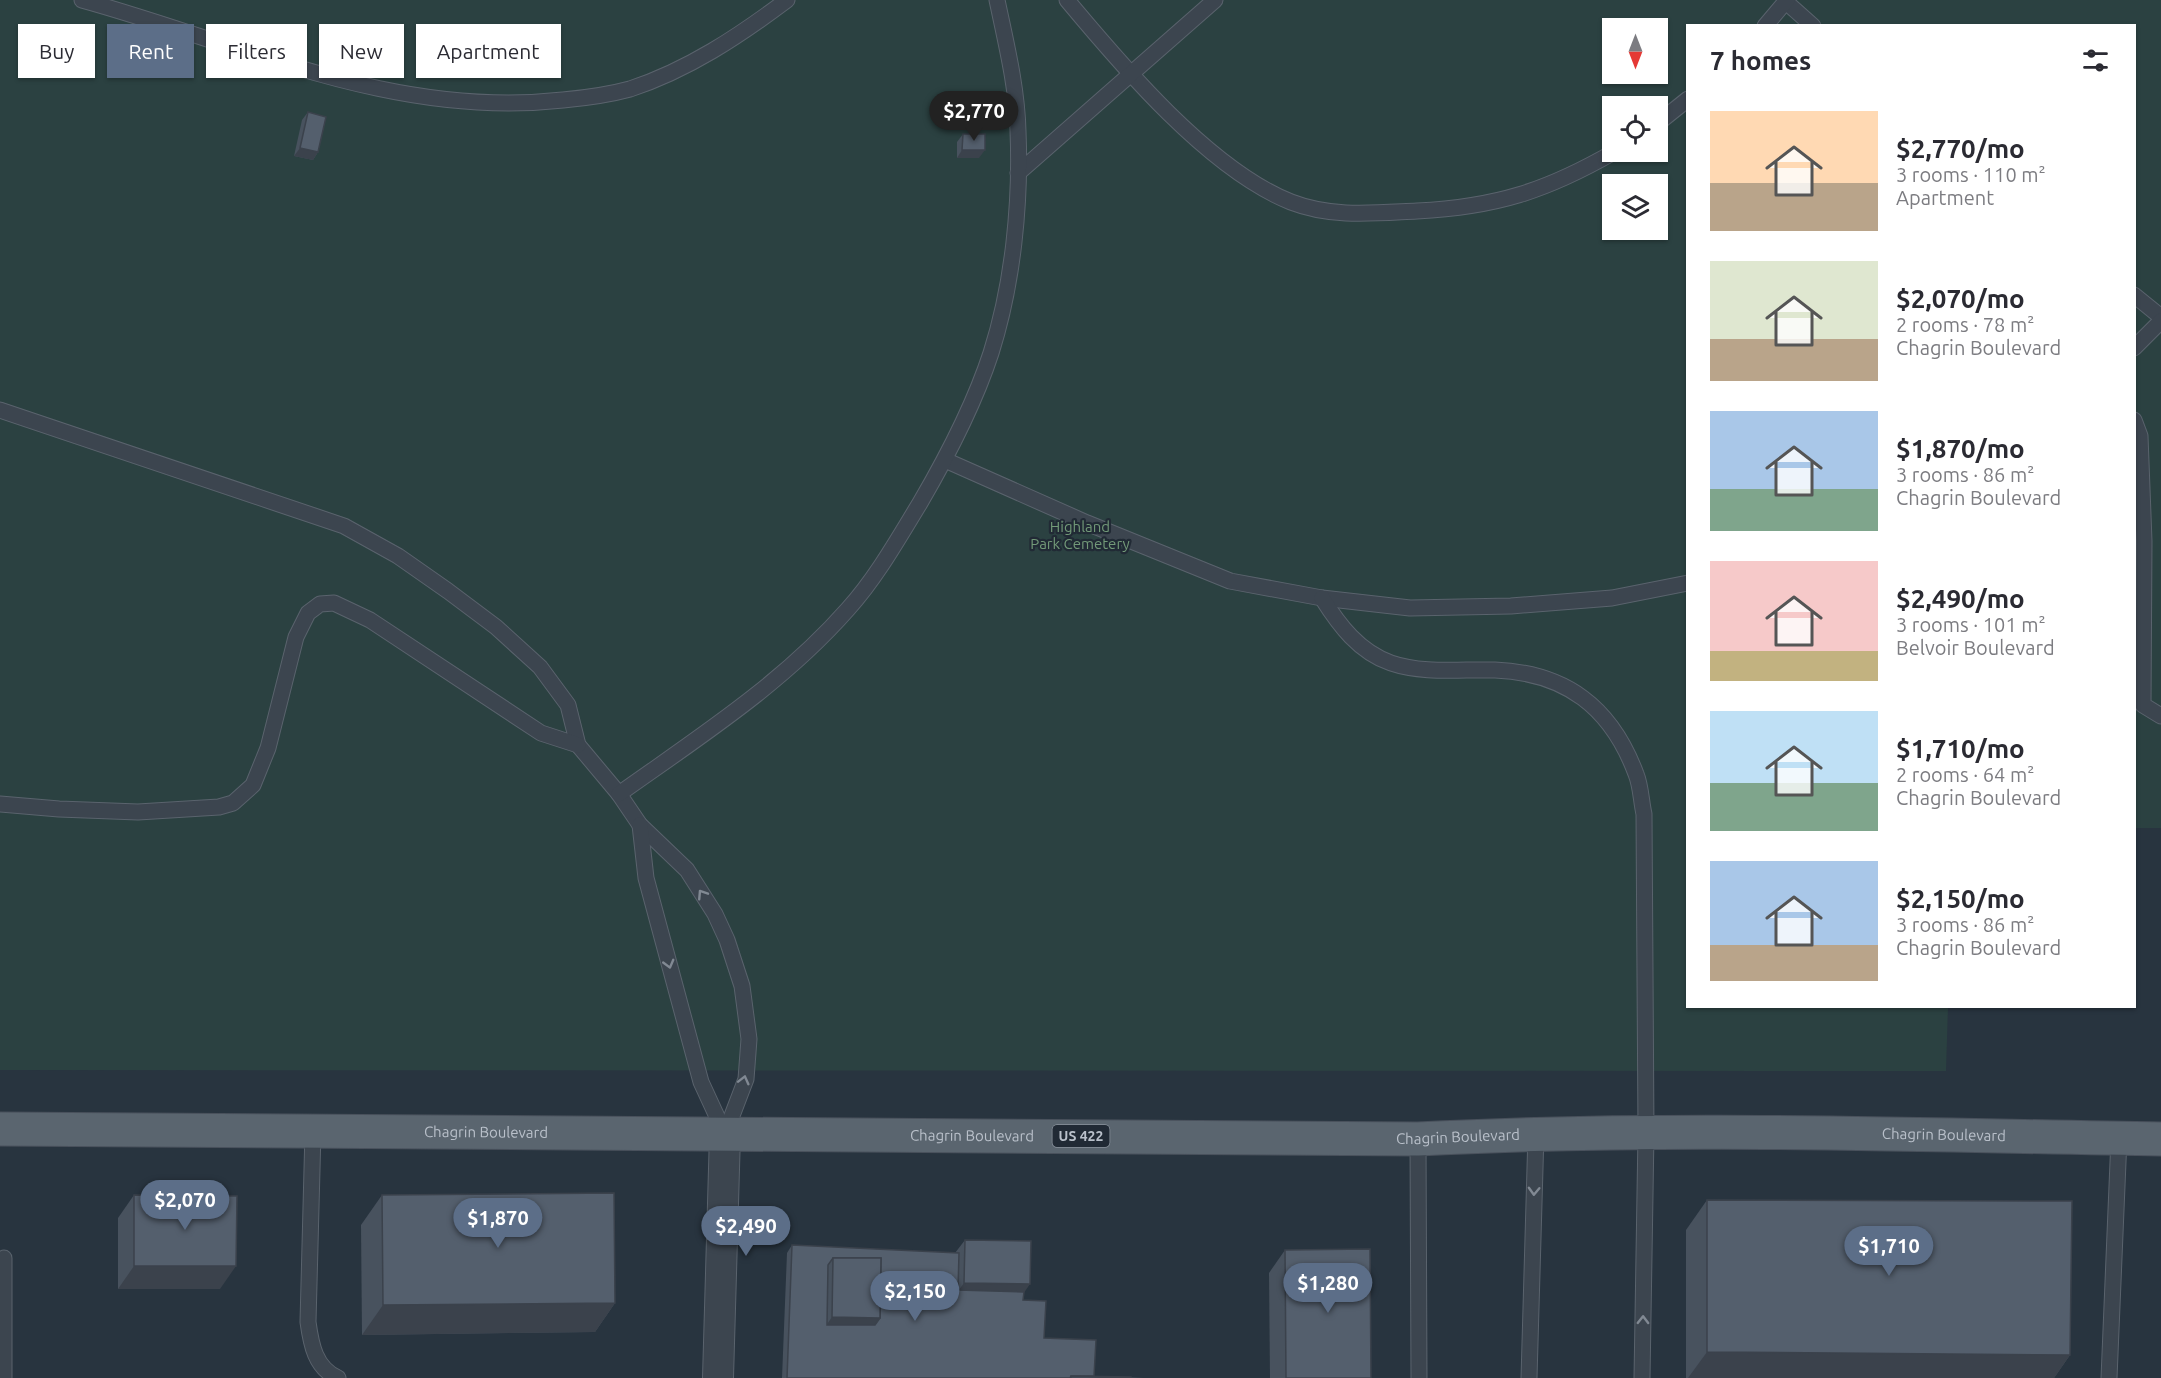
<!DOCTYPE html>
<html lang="en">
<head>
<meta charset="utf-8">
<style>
  :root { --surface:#fff; --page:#f2f2f3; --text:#2b2b33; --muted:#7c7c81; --accent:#5c6e88 }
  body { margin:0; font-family:Ubuntu,sans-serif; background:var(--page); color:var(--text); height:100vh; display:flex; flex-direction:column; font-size:22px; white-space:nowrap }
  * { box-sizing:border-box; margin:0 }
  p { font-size:20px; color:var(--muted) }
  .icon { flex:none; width:33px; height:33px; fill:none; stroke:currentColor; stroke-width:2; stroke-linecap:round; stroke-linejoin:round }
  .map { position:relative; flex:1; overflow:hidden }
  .panel { position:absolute; left:1686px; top:24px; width:450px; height:984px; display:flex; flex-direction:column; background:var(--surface); border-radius:0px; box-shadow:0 2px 4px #0004 }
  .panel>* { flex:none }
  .top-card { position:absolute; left:18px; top:24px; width:570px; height:54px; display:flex; gap:12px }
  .needle { width:39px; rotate:180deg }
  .buttons { position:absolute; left:1602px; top:18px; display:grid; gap:12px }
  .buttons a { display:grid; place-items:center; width:66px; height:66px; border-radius:0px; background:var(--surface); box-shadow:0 2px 4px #0004; font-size:30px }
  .price { position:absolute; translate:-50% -51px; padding:0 14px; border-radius:21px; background:var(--accent); color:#fff; font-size:20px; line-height:39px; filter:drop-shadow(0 2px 3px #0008) }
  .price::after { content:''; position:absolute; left:50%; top:36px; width:18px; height:14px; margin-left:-9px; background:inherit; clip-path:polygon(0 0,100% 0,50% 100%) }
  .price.selected { background:#222; color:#fff }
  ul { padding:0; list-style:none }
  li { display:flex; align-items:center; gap:18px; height:150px; padding:0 24px }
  li span { display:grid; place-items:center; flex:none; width:168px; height:120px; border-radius:0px; color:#555 }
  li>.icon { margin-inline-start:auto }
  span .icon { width:72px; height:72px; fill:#fffc; stroke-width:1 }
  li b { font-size:26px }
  h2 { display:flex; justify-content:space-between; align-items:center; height:72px; padding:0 24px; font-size:26px }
  .chip { padding:0 21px; border-radius:0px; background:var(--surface); box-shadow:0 2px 4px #0004; font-size:21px; line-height:54px }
  .chip.selected { background:var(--accent); color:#fff }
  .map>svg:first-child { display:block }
  .green { fill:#2b4141; fill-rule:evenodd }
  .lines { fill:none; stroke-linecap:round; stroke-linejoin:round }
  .service-casing { stroke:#5a636d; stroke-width:17 }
  .minor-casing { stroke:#5a636d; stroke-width:32 }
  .primary-casing { stroke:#49515c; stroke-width:35 }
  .service { stroke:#3c454f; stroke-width:15 }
  .minor { stroke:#3c454f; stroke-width:30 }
  .primary { stroke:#5a656f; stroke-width:33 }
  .wall { fill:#48525e }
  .shaded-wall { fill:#3b424c }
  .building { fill:#545f6d; stroke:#3b424c; stroke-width:1.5; fill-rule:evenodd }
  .oneway { stroke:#818993 }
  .labels { text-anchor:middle; stroke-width:4.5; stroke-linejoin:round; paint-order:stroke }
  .shield { fill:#212a35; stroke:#8b939d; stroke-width:1.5 }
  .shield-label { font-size:14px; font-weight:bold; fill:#b9c0ca }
  .park-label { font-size:15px; fill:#729978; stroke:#212a35 }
  .street-label { font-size:15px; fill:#b9c0ca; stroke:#212a35 }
</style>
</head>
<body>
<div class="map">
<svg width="2161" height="1378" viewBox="0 0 2161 1378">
  <rect width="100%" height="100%" fill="#28343f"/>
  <path class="green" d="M0 0H2161V828H2134V26H1688V1006L1948 1007 1946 1071 0 1070ZM1612 28H1658V74H1612ZM1612 106H1658V152H1612ZM1612 184H1658V230H1612Z"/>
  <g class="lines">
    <g class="service-casing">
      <g id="service">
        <path d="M82 0C242 44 392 119 563 100 585 98 608 95 630 89 688 70 739 36 787 0"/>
        <path d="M1067 0C1122 66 1210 170 1291 202 1332 218 1375 213 1417 211 1496 207 1546 191 1614 152"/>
        <polyline points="1786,2 1813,26"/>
        <polyline points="1765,26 1787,0"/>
        <polyline points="1658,123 1688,99"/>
        <polyline points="1018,173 1215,0"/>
        <polyline points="2134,295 2161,317"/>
        <polyline points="2134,348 2161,321"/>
        <polyline points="0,410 344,526 398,556 448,591 496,627 540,667 568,705 578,745 619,794 640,825 687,870 715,914 727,940 742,986 749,1039 746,1079 725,1134"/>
        <polyline points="2134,420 2140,436 2144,541 2143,705 2161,716"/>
        <polyline points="945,460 1087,523 1230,581 1322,598 1410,608 1511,606 1612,598 1688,583"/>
        <path d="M1322 598C1339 625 1359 652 1391 663 1423 674 1461 669 1495 670 1566 673 1611 707 1636 774 1641 786 1641 801 1644 814L1646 1133 1642 1378"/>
        <path d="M619 794C699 737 782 684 848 609 876 578 898 539 920 503 948 455 974 405 991 353 1013 284 1021 203 1018 131 1017 87 1006 43 997 0"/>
        <polyline points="0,804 59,809 138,812 219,807 233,803 253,785 268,748 296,637 308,613 320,604 334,603 370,620 541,733 578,745"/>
        <polyline points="640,825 646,878 701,1082 725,1134"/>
        <path d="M313 1131 308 1322C311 1344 315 1368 338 1378"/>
        <polyline points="1418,1139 1419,1378"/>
        <polyline points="4,1258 4,1378"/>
        <polyline points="1529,1378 1536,1133"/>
        <polyline points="2109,1378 2119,1138"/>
      </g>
    </g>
    <g class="minor-casing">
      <polyline id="minor" points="718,1378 725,1134"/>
    </g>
    <g class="primary-casing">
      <g id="primary">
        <path id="s1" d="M0 1129 1418 1139C1665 1126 1914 1135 2161 1139"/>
      </g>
    </g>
    <use href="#service" class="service"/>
    <use href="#minor" class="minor"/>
    <use href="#primary" class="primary"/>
  </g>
  <g class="wall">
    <polygon points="308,112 318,152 313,160 294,156 302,120"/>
    <polygon points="963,134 979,158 957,158 957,142"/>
    <polygon points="134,1195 220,1289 118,1289 118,1218"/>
    <polygon points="382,1195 615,1303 595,1332 362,1335 361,1225"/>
    <polygon points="1707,1200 2070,1355 2054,1378 1686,1378 1686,1230"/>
    <polygon points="965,1240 1024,1292 1023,1300 1044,1338 1094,1376 1144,1378 782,1378 787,1253 792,1245 955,1253"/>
    <polygon points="1285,1250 1371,1378 1270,1378 1269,1273"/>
  </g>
  <g class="shaded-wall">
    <polygon points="300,148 318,152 313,160 294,156"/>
    <polygon points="962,150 985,150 979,158 957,158"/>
    <polygon points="134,1266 236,1266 220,1289 118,1289"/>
    <polygon points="964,1283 1030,1284 1019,1300 953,1298"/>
    <polygon points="615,1303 595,1332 362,1335 383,1305"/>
    <polygon points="832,1317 880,1318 870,1333 821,1333"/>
    <polygon points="1707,1352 2070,1355 2054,1378 1688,1378"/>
  </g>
  <g class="building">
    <polygon points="308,112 326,117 318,152 300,148"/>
    <polygon points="963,134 985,134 985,150 962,150"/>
    <polygon points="614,1193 615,1303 383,1305 382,1195"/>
    <polygon points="134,1195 237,1196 236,1266 134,1266"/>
    <polygon points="1707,1200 2072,1201 2070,1355 1707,1352"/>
    <polygon points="965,1240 1031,1241 1030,1284 964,1283"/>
    <path d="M792 1245 959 1253 958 1290 1024 1292 1023 1300 1046 1301 1044 1338 1096 1340 1094 1376H1071L1070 1378H787ZM833 1258H881L880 1318 875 1325H827L828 1265Z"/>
    <polygon points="1370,1249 1371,1378 1286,1378 1285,1250"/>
    <polygon points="833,1258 881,1258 880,1318 832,1317"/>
    <polygon points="1071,1376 1131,1377 1131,1378 1071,1378"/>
  </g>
  <defs><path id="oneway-chevron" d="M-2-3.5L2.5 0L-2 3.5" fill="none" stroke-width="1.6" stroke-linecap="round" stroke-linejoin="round" transform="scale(1.5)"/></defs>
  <g class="oneway">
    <use href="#oneway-chevron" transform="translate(702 894) rotate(-123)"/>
    <use href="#oneway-chevron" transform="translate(669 964) rotate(75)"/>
    <use href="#oneway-chevron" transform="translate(744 1080) rotate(-76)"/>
    <use href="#oneway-chevron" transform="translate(1534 1191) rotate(92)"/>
    <use href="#oneway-chevron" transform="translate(1643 1320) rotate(-89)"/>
  </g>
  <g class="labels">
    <rect class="shield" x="1052.5" y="1125" width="57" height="22" rx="4.5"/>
    <g class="shield-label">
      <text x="1081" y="1141">US 422</text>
    </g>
    <g class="park-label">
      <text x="1080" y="532">Highland<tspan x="1080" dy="17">Park Cemetery</tspan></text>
    </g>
    <g class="street-label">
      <text dy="5" stroke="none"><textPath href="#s1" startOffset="486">Chagrin Boulevard</textPath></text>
      <text dy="5" stroke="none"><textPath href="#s1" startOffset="972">Chagrin Boulevard</textPath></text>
      <text dy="5" stroke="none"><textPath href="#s1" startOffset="1458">Chagrin Boulevard</textPath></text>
      <text dy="5" stroke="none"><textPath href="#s1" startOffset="1944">Chagrin Boulevard</textPath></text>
    </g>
  </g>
</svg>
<div class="buttons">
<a><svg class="needle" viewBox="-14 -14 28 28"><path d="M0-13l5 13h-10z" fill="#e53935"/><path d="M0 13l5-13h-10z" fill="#7c7c81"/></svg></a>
<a><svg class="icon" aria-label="locate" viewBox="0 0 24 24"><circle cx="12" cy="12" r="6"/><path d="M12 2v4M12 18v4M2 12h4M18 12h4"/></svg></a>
<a><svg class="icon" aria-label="layers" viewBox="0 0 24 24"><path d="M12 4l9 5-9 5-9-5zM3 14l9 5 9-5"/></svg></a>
</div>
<b class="price selected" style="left:974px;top:142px">$2,770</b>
<b class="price" style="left:185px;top:1231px">$2,070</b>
<b class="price" style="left:498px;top:1249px">$1,870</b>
<b class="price" style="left:746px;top:1257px">$2,490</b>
<b class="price" style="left:1889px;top:1277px">$1,710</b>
<b class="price" style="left:1328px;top:1314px">$1,280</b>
<b class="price" style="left:915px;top:1322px">$2,150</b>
<div class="top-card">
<a class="chip">Buy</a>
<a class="chip selected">Rent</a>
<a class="chip">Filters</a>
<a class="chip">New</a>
<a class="chip">Apartment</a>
</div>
<section class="panel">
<h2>7 homes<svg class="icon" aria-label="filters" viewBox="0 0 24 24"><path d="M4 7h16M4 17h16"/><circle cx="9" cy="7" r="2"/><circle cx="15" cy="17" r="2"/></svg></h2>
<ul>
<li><span style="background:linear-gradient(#ffd9b3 60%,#b9a48a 0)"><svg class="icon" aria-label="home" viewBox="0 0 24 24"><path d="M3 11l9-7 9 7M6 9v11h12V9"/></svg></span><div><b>$2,770/mo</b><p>3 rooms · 110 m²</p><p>Apartment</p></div></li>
<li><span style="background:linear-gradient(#dfe7d0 65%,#b9a48a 0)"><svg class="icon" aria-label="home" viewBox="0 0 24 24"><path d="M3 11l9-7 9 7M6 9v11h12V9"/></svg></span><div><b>$2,070/mo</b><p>2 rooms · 78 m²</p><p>Chagrin Boulevard</p></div></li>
<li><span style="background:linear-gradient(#a9c7e8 65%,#7fa58c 0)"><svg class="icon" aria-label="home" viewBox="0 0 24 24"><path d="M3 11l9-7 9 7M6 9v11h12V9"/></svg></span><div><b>$1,870/mo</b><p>3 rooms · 86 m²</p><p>Chagrin Boulevard</p></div></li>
<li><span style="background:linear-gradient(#f6c9c9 75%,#c2b280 0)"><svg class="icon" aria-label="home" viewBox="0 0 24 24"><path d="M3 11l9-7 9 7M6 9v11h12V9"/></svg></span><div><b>$2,490/mo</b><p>3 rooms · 101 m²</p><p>Belvoir Boulevard</p></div></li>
<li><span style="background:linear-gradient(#bfe0f5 60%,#7fa58c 0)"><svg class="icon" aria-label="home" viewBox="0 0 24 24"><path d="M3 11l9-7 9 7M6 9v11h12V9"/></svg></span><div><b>$1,710/mo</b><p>2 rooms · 64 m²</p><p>Chagrin Boulevard</p></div></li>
<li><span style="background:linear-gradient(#a9c7e8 70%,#b9a48a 0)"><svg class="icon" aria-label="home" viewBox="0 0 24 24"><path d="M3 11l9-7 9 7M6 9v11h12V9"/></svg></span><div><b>$2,150/mo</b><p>3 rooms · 86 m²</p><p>Chagrin Boulevard</p></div></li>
</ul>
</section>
</div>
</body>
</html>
